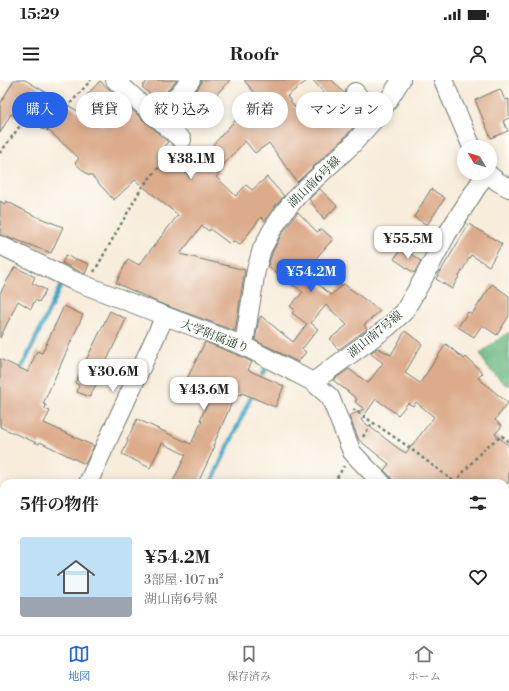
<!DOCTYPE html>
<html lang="ja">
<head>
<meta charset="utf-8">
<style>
  :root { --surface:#fff; --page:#f6f6f6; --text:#222; --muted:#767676; --line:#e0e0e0; --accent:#2563eb }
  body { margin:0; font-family:"Libre Bodoni","Noto Serif JP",serif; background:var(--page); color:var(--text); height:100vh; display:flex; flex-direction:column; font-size:15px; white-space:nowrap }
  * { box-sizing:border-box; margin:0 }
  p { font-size:13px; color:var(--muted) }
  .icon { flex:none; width:22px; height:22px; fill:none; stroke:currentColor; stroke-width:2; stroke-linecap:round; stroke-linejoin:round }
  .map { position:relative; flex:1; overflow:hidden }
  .sheet { position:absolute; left:0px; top:399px; width:509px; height:156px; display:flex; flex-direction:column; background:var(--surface); border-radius:12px 12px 0 0; box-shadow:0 2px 10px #0003 }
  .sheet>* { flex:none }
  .top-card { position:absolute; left:12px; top:12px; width:485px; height:36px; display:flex; gap:8px }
  .needle { width:26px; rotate:308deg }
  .fabs { position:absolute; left:457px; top:60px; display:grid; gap:8px }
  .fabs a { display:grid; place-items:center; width:40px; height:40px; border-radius:50%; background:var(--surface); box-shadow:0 2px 10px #0003; font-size:20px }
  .price { position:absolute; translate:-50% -34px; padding:0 9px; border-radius:8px; background:#fff; color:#222; font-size:13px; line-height:26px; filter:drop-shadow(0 1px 2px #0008) }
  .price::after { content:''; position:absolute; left:50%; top:24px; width:12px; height:9px; margin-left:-6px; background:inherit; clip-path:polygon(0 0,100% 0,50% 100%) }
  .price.on { background:var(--accent); color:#fff }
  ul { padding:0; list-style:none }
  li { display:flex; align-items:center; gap:12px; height:100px; padding:0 20px }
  li span { display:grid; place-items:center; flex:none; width:112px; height:80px; border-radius:4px; color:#555 }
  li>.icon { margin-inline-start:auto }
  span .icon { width:48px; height:48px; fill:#fffc; stroke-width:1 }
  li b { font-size:17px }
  h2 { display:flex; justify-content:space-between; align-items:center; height:48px; padding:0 20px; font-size:17px }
  .tag { padding:0 14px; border-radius:18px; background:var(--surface); box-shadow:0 2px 10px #0003; font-size:14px; line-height:36px }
  .tag.on { background:var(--accent); color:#fff }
  .status { display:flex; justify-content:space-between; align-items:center; height:28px; padding:0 20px; background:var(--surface); direction:ltr }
  .status svg { height:11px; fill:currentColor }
  header { display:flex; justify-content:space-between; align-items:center; height:52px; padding:0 20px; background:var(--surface); font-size:18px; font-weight:700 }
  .menu { display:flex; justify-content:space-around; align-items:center; height:56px; border-top:1px solid var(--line); background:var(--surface); font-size:11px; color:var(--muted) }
  .menu a { display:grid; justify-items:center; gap:2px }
  .menu .on { color:var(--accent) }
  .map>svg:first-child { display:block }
  .forest { fill:#68b680; stroke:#447a5a }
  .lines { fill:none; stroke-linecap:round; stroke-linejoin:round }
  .stream { stroke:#43a7c3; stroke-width:4.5 }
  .building { fill:#dcab8b; fill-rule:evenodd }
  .minor-casing { stroke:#6b7a6e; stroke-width:20 }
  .path { stroke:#6b7a6e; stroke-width:2.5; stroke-dasharray:3 3; stroke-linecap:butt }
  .minor { stroke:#fff; stroke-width:18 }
  .labels { text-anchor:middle; stroke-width:3; stroke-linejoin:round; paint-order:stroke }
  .street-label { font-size:12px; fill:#1f3d34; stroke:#fdfcf7 }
</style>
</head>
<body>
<div class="status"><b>15:29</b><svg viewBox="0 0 49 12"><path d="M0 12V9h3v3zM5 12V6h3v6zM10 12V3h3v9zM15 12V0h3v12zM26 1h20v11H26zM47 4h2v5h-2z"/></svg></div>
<header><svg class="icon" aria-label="menu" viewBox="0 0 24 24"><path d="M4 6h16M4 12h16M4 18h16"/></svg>Roofr<svg class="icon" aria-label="person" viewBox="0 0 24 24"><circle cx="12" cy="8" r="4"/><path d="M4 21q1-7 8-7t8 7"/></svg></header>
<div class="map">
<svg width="509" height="555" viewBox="0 0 509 555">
  <rect width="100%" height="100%" fill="#fdfcf7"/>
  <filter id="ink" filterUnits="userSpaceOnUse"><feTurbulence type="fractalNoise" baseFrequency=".025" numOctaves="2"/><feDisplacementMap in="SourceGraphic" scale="8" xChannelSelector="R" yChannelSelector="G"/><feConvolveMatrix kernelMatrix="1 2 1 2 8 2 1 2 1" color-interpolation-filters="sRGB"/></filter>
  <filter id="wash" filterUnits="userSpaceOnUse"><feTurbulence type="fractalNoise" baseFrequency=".012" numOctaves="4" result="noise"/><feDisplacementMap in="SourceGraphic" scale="16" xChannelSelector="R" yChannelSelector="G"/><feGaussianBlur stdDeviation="0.9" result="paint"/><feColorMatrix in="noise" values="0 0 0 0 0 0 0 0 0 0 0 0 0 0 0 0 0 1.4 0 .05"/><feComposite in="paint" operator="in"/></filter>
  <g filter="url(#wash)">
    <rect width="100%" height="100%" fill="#f8ecdb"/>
    <polygon class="forest" points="509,252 509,306 503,303 487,287 480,273"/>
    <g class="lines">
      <g class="stream">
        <polyline points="19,294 61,205"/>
        <polyline points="259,301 267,285 264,284"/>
        <polyline points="211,403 254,311"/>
        <polyline points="140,555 142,551"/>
      </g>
    </g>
    <g id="blocks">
      <g class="building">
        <polygon points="14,0 25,0 103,46 108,38 84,18 100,1 168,62 159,71 191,97 206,79 203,76 257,16 244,0 308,0 287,16 302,37 329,19 313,0 332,0 345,14 347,19 357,31 347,39 353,48 344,58 297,102 269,63 255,73 245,61 218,91 220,93 216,97 236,116 246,105 252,110 267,97 284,116 275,126 265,141 261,137 240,165 233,161 230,164 210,149 209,151 202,146 180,174 245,190 235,251 157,222 116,203 128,179 139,185 178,135 135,100 114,120 90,94 89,96 75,83 79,78 22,26 16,37 11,34 0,53 0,24"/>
        <polygon points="148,0 177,0 158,21 142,7"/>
        <polygon points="201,0 230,0 189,44 177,33 188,22 186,21 199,7 201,3"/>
        <polygon points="500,9 505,20 509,19 509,38 503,41 508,51 491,58 475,20"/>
        <polygon points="320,109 337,126 324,139 309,119"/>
        <polygon points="431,109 445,118 427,145 414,137"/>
        <polygon points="0,121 5,124 6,121 35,136 63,147 51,173 14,159 14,160 5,156 0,155"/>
        <polygon points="298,132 317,152 322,149 333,159 304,192 331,215 344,204 380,231 364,245 367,249 338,270 330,259 347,245 326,225 311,243 318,249 302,269 306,272 298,282 255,260 259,239 261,236 293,262 307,244 292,233 295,230 290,226 303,212 268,186 272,173 281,155"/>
        <polygon points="469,144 502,164 489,186 471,175 452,209 436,199"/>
        <polygon points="402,168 421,181 414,193 394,179"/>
        <polygon points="66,175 75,180 76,179 89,184 85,194 62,183"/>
        <polygon points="15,187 35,197 32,203 46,210 39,222 35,220 31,229 18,221 0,258 0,213"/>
        <polygon points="492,204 509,216 509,236 497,255 482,245 474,257 458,247 468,232 472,234"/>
        <polygon points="64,226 83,235 43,324 46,325 45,329 50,331 44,343 94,366 85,384 40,362 39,364 0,347 0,279 28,292 37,271 42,273"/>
        <polygon points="110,231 126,239 90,317 77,312 79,305 75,303"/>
        <path d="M405 251 422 264 405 293 420 303 446 264 464 279 466 277 483 293 478 298 508 323 495 340 502 346 495 354 509 366V403H392V400L390 396 384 390 389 384 359 360 349 336 364 329 355 322 357 319 333 300 349 289 368 303 383 283 370 273 378 268 391 275ZM376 319 398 335 408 323 413 326 416 322 434 337 406 373 399 369 361 340Z"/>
        <polygon points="205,262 238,275 252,282 248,290 284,306 275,327 242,313 241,315 236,313 213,366 215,366 198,403 172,403 186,375 162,363 150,388 122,374 128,361 127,360 137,339 191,364 202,341 200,340 211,315 184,305"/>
      </g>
    </g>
  </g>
  <g filter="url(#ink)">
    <use href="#blocks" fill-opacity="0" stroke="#6b7a6e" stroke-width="1"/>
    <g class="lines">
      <g class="minor-casing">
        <g id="minor">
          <polyline points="115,0 157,38 191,0"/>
          <polyline points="443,0 472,67"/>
          <polyline points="355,12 376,38"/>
          <polyline points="157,38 182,60"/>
          <polyline points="487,93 498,102 509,108"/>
          <polyline points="0,165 72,200 165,236 242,265 313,302 330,317 352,372 364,385 382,403"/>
          <polyline points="242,265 245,258 256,190 262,169 272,150 284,132 299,114 352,65 381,32 401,0"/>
          <polyline points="313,302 388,247 404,232 423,199 447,154 486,93"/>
          <polyline points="88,403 165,236"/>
          <polyline points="505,475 509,471"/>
          <polyline points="505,492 509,494"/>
          <polyline points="17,555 19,551"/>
        </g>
      </g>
      <g class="path">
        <polyline points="0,73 28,35 46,51 91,0"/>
        <polyline points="94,192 142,107 173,71"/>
        <polyline points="353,329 403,363 456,403"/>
        <polyline points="363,357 373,342"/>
        <polyline points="455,402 474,380 487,366 502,356 509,362"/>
        <polyline points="334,403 344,386"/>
        <polyline points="505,447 509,451"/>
        <polyline points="254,555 256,551"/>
        <polyline points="436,555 440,551"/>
      </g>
      <use href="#minor" class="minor"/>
    </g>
  </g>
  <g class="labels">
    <g class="street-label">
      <text transform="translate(314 102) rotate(-44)" y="4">湖山南6号線</text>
      <text transform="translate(375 254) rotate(-39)" y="4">湖山南7号線</text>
      <text transform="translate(215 256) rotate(21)" y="4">大学附属通り</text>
    </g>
  </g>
</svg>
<div class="fabs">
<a><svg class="needle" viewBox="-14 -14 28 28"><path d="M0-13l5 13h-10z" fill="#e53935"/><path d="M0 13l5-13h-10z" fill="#767676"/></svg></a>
</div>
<b class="price" style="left:191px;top:100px">¥38.1M</b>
<b class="price" style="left:408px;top:180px">¥55.5M</b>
<b class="price on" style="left:311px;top:213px">¥54.2M</b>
<b class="price" style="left:113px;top:313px">¥30.6M</b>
<b class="price" style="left:204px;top:331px">¥43.6M</b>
<div class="top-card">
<a class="tag on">購入</a>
<a class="tag">賃貸</a>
<a class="tag">絞り込み</a>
<a class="tag">新着</a>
<a class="tag">マンション</a>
</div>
<section class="sheet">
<h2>5件の物件<svg class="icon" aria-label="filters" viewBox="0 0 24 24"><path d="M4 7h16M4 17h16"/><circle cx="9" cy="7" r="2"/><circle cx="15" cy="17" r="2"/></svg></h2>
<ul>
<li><span style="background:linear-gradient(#bfe0f5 75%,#9aa5b1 0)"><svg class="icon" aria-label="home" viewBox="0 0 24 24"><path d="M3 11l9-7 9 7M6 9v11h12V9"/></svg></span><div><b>¥54.2M</b><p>3部屋 · 107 m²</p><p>湖山南6号線</p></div><svg class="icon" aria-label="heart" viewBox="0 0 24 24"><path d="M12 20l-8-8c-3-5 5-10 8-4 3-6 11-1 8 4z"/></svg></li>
</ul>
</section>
</div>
<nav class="menu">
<a class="on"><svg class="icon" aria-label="map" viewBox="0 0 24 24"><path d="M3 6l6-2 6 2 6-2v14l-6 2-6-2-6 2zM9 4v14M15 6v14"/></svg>地図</a>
<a><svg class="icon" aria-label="saved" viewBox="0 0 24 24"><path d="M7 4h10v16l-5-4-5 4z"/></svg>保存済み</a>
<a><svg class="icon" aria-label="home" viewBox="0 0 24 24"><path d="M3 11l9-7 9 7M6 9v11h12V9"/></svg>ホーム</a>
</nav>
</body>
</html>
